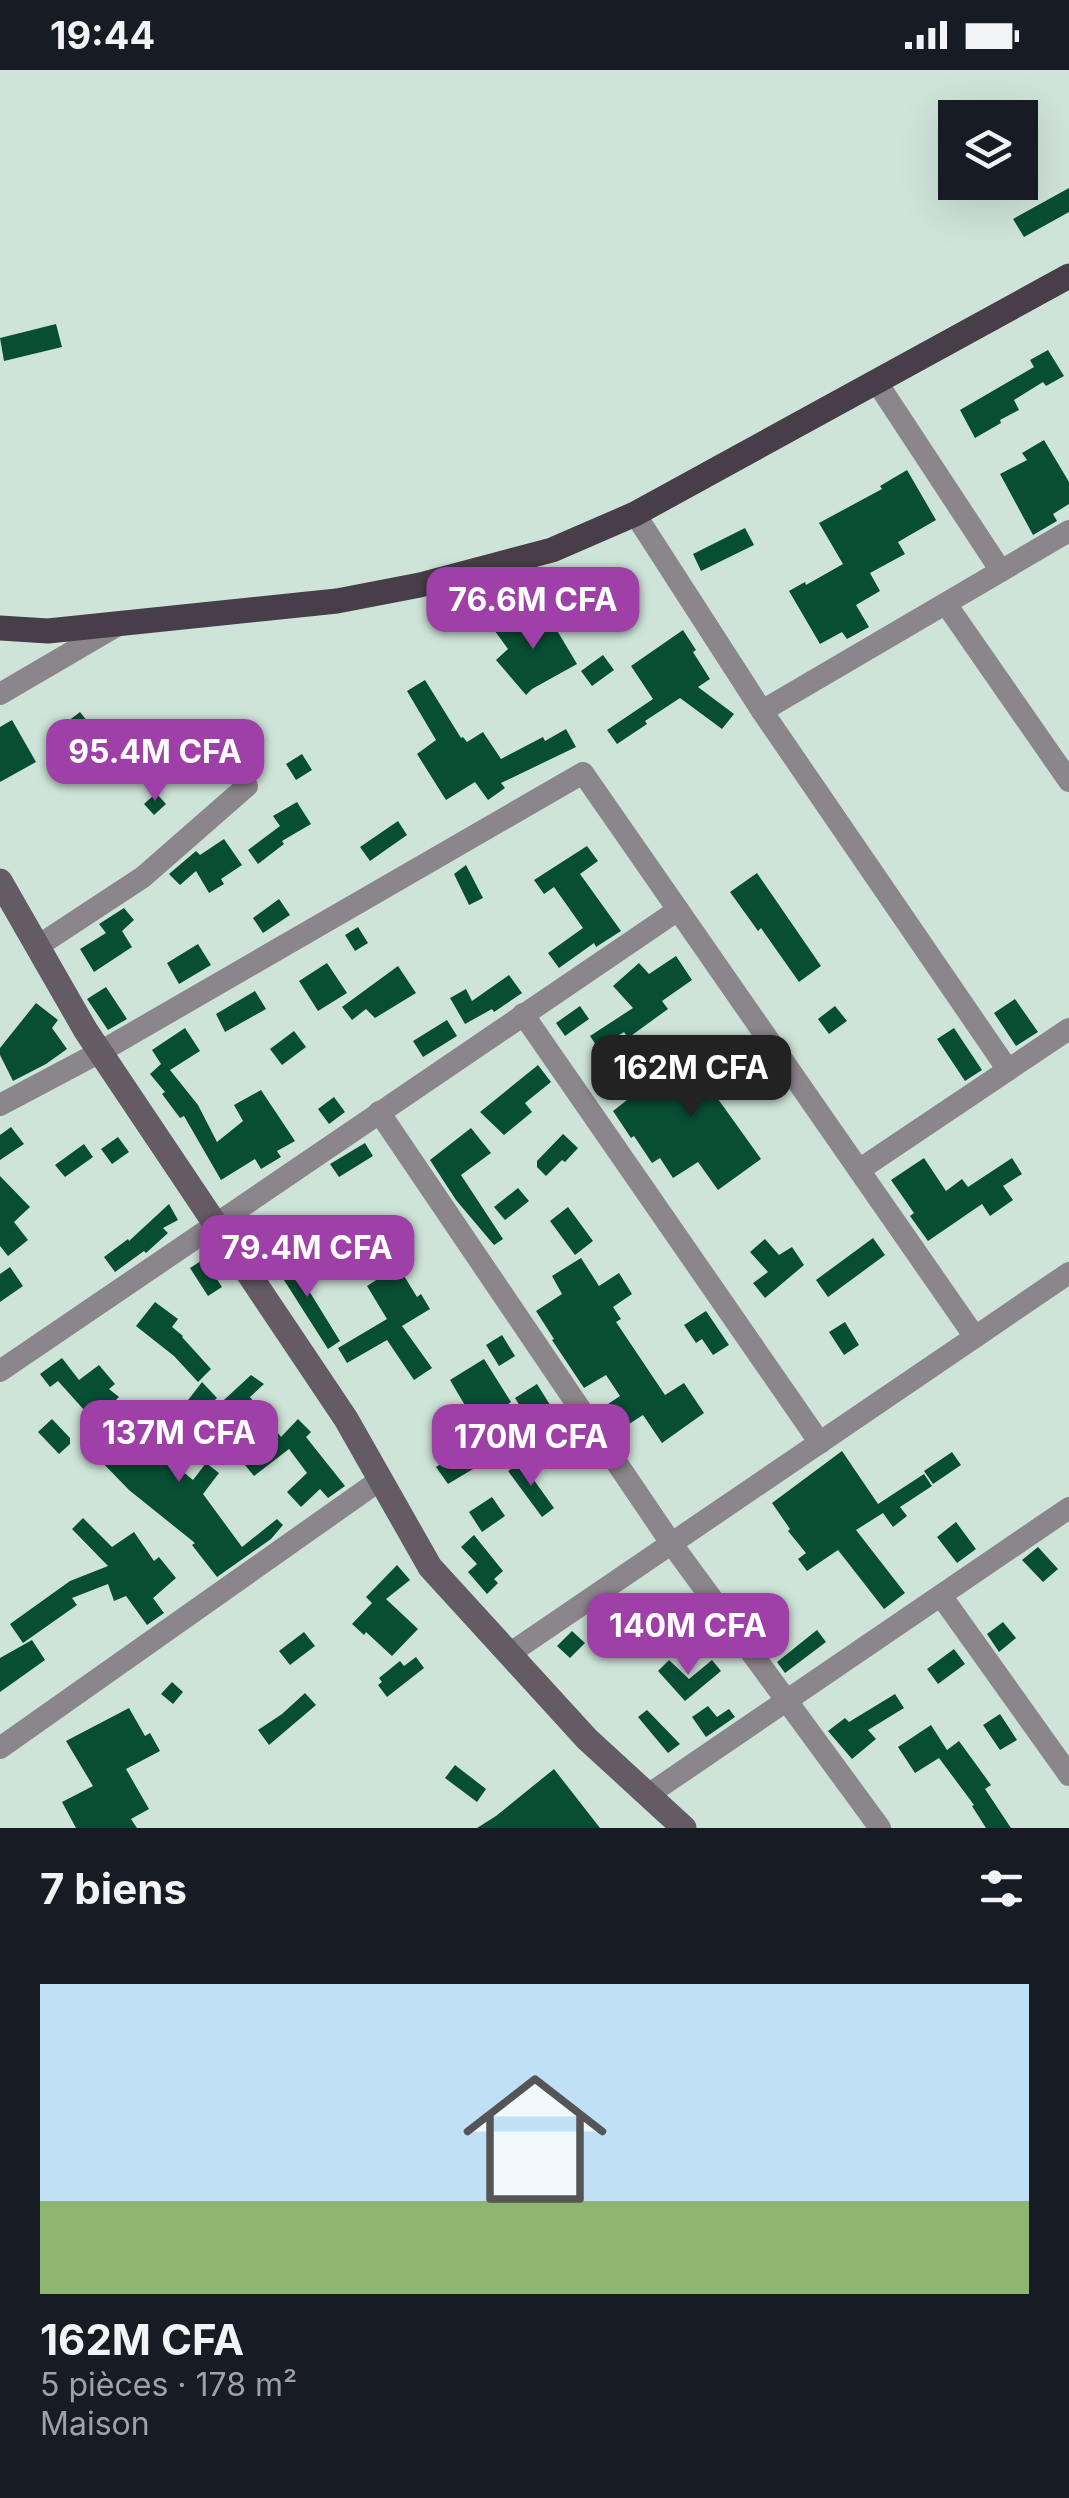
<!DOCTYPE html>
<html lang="fr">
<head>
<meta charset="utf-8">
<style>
  :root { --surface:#171b24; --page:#20242c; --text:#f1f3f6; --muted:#9ea1a6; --line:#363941; --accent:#9e40a8 }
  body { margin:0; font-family:Inter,sans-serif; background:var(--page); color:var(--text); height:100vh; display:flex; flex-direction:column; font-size:38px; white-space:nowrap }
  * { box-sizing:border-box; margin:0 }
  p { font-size:32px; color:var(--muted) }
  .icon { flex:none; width:55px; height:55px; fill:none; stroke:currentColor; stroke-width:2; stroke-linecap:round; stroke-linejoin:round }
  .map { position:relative; height:1758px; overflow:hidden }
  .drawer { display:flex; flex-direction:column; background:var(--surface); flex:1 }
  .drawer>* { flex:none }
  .tools { position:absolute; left:938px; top:30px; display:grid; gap:20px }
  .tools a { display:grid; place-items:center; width:100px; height:100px; border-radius:0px; background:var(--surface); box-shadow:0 10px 40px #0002; font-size:50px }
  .price { position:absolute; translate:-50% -85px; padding:0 22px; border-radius:20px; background:var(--accent); color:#fff; font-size:32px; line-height:65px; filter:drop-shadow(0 2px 5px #0008) }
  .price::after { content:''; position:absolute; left:50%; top:60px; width:30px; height:22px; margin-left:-15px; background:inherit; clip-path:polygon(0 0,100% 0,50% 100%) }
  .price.on { background:#222; color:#fff }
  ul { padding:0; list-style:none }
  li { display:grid; align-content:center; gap:20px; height:530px; padding:0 40px }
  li+li { border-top:2px solid var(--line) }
  li span { display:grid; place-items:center; height:310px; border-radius:0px; color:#555 }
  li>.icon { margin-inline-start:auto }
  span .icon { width:180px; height:180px; fill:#fffc; stroke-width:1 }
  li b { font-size:42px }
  h2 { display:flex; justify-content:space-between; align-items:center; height:120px; padding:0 40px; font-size:42px }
  .status { display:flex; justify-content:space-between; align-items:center; height:70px; padding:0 50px; background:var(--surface); direction:ltr }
  .status svg { height:28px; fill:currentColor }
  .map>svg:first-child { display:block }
  .building { fill:#084e35 }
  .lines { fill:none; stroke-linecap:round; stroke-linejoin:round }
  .street { stroke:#8b858c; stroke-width:22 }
  .secondary { stroke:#645b65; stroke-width:25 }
  .primary { stroke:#483e49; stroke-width:25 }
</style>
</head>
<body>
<div class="status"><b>19:44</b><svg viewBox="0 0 49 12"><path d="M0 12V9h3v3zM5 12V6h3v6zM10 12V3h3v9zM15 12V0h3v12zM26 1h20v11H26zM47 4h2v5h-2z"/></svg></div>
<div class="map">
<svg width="1069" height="1758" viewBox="0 0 1069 1758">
  <rect width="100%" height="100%" fill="#cfe4d9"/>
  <g class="building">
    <polygon points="1069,118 1069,142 1024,167 1013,149"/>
    <polygon points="56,254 62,277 4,291 0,268"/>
    <polygon points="1048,280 1064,306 1046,316 1043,312 1014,330 1019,340 1000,350 1001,353 975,368 960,340 1034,297 1030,290"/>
    <polygon points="1044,370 1069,412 1069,434 1053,444 1057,451 1033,465 1000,404 1027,390 1022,383"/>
    <polygon points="907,400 936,450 898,472 905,484 870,503 880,521 856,535 869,557 847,569 842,562 820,574 789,521 805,512 806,515 843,494 819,453 882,419 880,416"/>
    <polygon points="745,458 754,475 701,501 693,484"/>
    <polygon points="546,542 577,594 532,619 526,625 496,590 508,579 492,557 506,547 515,560"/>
    <polygon points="683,560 696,580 693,582 710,609 698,617 734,644 722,659 680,628 645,651 647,654 617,674 607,660 653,629 631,596"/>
    <polygon points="603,585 614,600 592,616 581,601"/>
    <polygon points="425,610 461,668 463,667 467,672 483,662 501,689 543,667 545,671 566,659 576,677 501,713 505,718 488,730 475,712 446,730 417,684 436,670 407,621"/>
    <polygon points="80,642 110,680 98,690 67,652"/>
    <polygon points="12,650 36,692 0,712 0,657"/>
    <polygon points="302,684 312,700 296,710 286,694"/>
    <polygon points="156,723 166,734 154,745 144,734"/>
    <polygon points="297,732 311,754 282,771 284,774 258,794 248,780 280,756 273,746"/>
    <polygon points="398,751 407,765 370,791 360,777"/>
    <polygon points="224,769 242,795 221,809 224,814 209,823 196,801 180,815 169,804 196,781 200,785"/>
    <polygon points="587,776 598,791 580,804 621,861 596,877 594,873 559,898 548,883 583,858 554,817 544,824 534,810"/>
    <polygon points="466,795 483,828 469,835 454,804"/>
    <polygon points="757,803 821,896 799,912 761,858 758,861 730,822"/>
    <polygon points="279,829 290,845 263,863 253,848"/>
    <polygon points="124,838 134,850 122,861 132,877 94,902 80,879 106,863 99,854"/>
    <polygon points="358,857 368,873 355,881 345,865"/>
    <polygon points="198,874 211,895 179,914 167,893"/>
    <polygon points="676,886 692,910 662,931 668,939 628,968 624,962 598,978 590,966 633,938 613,916 639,893 649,904"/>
    <polygon points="327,893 347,923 318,941 299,911"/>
    <polygon points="398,896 416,923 375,948 366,939 352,950 342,937"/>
    <polygon points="509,905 522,923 494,942 492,939 465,954 450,928 466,919 472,931"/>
    <polygon points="106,917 127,949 108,960 87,929"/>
    <polygon points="255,921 266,939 225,962 216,944"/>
    <polygon points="1015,929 1038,962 1016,976 994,943"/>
    <polygon points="36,933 58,950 52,958 67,979 46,994 13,1011 0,985 0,978"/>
    <polygon points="580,936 589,949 565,966 556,953"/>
    <polygon points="835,936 847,951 829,964 818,949"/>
    <polygon points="447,950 457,966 423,987 413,971"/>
    <polygon points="185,958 200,981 170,1000 198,1035 217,1072 243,1051 234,1035 261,1020 295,1071 277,1081 281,1087 261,1099 255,1089 221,1110 184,1046 180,1048 162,1024 165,1022 150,1004 161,994 152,980"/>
    <polygon points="954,958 982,1000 965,1011 937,969"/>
    <polygon points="294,961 306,977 282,995 270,979"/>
    <polygon points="736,966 754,988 739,1000 735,995 708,1015 761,1089 718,1120 698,1092 673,1108 660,1088 652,1093 634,1066 631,1068 613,1041 669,997 677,1008 698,992 700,996"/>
    <polygon points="538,995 551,1012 525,1033 532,1042 504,1065 480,1042"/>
    <polygon points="334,1027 345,1042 329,1054 318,1039"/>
    <polygon points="11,1057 24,1074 0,1090 0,1065"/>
    <polygon points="471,1058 491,1083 461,1105 503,1169 494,1175 456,1130 430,1090"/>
    <polygon points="563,1064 578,1078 565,1092 562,1090 546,1106 537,1097 537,1091"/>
    <polygon points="118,1067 129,1082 112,1094 101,1079"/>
    <polygon points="365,1073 373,1086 339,1107 330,1094"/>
    <polygon points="84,1074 93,1087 65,1107 55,1095"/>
    <polygon points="924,1088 946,1121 962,1109 968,1117 1012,1088 1022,1104 1003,1116 1013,1130 990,1146 982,1134 928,1171 910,1146 914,1143 891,1110"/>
    <polygon points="0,1106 30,1137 14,1152 28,1170 8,1186 0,1176"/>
    <polygon points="518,1118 529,1131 505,1150 494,1137"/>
    <polygon points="169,1134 178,1150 163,1158 168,1163 146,1183 144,1181 115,1202 104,1187 128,1169 129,1171"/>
    <polygon points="568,1137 593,1171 575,1185 550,1151"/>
    <polygon points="873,1168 885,1185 828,1227 816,1210"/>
    <polygon points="765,1169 779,1185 792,1177 804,1195 765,1228 753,1213 768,1202 750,1182"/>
    <polygon points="291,1185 310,1213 306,1216 340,1271 328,1279 275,1196"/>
    <polygon points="581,1188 599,1216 619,1203 632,1224 613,1237 621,1249 616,1252 665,1325 684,1313 704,1343 662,1373 643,1345 615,1363 599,1340 620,1326 606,1305 584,1318 552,1270 554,1269 536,1241 562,1224 552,1206"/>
    <polygon points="204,1189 222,1217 208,1226 190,1198"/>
    <polygon points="398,1196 417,1227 421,1224 430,1239 402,1256 432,1298 414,1310 387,1270 347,1293 338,1278 387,1249 367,1216"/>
    <polygon points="10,1197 23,1216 0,1232 0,1204"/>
    <polygon points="155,1232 178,1249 172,1257 183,1266 182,1267 211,1299 198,1312 174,1286 136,1256"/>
    <polygon points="706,1241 729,1275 713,1285 702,1269 696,1273 684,1255"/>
    <polygon points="845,1252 859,1275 844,1285 829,1262"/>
    <polygon points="502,1265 515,1286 499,1296 486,1275"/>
    <polygon points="62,1288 79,1310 99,1295 115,1314 109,1319 119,1327 94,1351 58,1311 50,1317 40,1304"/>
    <polygon points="484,1289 511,1332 476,1354 450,1310"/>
    <polygon points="251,1305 264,1314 250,1327 281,1367 298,1349 311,1362 306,1367 345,1416 328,1428 320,1419 301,1437 287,1422 307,1403 289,1379 254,1406 240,1389 247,1383 212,1341"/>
    <polygon points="202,1312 217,1328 193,1350 164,1386 193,1410 206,1393 219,1403 203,1424 242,1477 277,1449 283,1455 271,1469 217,1507 192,1475 195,1473 129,1420 98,1388 142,1343 165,1360"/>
    <polygon points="537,1314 552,1338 530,1352 515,1328"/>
    <polygon points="52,1349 70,1368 70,1374 59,1384 38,1362"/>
    <polygon points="461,1381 473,1399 448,1414 436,1397"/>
    <polygon points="842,1381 878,1434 924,1404 932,1416 900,1437 907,1446 893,1457 883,1443 856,1460 905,1523 884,1539 838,1480 807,1501 798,1489 806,1483 788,1461 790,1459 772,1433"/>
    <polygon points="952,1382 961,1395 933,1414 924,1401"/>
    <polygon points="521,1392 554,1438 542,1447 508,1401"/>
    <polygon points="492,1427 505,1446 482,1462 469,1442"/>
    <polygon points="83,1448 112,1477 134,1462 154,1491 159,1487 176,1508 153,1528 164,1543 147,1555 126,1526 114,1531 108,1514 72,1528 77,1535 23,1573 10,1554 70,1511 108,1496 72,1459"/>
    <polygon points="956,1452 976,1479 957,1493 937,1467"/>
    <polygon points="474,1465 503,1501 494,1509 498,1513 487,1524 468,1502 477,1494 461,1477"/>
    <polygon points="1038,1477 1058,1499 1043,1512 1022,1490"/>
    <polygon points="397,1495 410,1510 386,1529 418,1559 392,1586 366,1562 364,1565 352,1554 372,1533 366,1527"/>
    <polygon points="1003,1552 1016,1568 999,1582 987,1564"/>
    <polygon points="817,1560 826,1572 785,1603 777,1592"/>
    <polygon points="572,1561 585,1573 570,1588 557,1576"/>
    <polygon points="304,1562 315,1576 290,1595 279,1581"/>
    <polygon points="32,1570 45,1590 0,1622 0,1588"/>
    <polygon points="954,1579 965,1594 938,1614 927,1599"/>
    <polygon points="416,1587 424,1598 387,1627 378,1615 382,1612 379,1608 400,1591 404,1596"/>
    <polygon points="669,1590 689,1609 712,1590 721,1601 685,1631 658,1601"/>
    <polygon points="172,1612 183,1622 173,1634 161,1624"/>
    <polygon points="305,1623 316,1635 269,1675 258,1660 282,1644"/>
    <polygon points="895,1624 904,1638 868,1660 876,1669 852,1689 828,1661 845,1648 849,1652"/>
    <polygon points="708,1636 717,1647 729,1639 735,1647 706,1667 692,1647"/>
    <polygon points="129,1638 145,1666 150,1663 160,1681 126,1699 149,1739 131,1749 137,1758 76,1758 62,1732 93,1716 66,1671"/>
    <polygon points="647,1640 680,1674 668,1683 638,1647"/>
    <polygon points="1000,1644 1017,1670 1000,1680 983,1655"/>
    <polygon points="931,1655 947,1680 959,1671 991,1715 985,1719 1011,1758 986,1758 972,1736 974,1735 939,1688 915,1703 898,1677"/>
    <polygon points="455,1695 486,1719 477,1732 445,1708"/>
    <polygon points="554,1699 600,1758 477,1758 496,1746"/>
  </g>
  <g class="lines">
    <g class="street">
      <polyline points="876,311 1001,501"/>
      <polyline points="635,444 762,641 1008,1000"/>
      <polyline points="946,534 1069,711"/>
      <polyline points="0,624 118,555"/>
      <polyline points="762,641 1069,461"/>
      <polyline points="38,876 143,807 247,716"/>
      <polyline points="523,944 820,1373"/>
      <polyline points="0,1035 100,982 583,703 975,1267"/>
      <polyline points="379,1042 671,1473 880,1758"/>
      <polyline points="859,1100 1069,959"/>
      <polyline points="0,1301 678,840"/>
      <polyline points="942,1527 1069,1705"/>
      <polyline points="509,1584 1069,1203"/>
      <polyline points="0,1678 380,1410"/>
      <polyline points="648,1725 1069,1438"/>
    </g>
    <polyline class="secondary" points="0,811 86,961 346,1349 430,1497 587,1669 684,1758"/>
    <polyline class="primary" points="0,558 48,561 337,531 420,515 552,480 635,444 1069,206"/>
  </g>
</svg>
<div class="tools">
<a><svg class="icon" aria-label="layers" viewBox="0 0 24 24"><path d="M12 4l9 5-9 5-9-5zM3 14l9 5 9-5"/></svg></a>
</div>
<b class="price" style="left:533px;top:582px">76.6M CFA</b>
<b class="price" style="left:155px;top:734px">95.4M CFA</b>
<b class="price on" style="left:691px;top:1050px">162M CFA</b>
<b class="price" style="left:307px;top:1230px">79.4M CFA</b>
<b class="price" style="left:179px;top:1415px">137M CFA</b>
<b class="price" style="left:531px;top:1419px">170M CFA</b>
<b class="price" style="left:688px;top:1608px">140M CFA</b>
</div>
<section class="drawer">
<h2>7 biens<svg class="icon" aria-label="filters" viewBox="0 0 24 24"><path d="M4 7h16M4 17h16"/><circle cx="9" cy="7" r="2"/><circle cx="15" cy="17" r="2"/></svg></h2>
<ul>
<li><span style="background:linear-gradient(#bfe0f5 70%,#8fb573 0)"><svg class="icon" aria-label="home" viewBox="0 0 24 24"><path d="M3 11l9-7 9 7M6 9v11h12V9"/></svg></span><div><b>162M CFA</b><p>5 pièces · 178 m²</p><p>Maison</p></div></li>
</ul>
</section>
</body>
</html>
